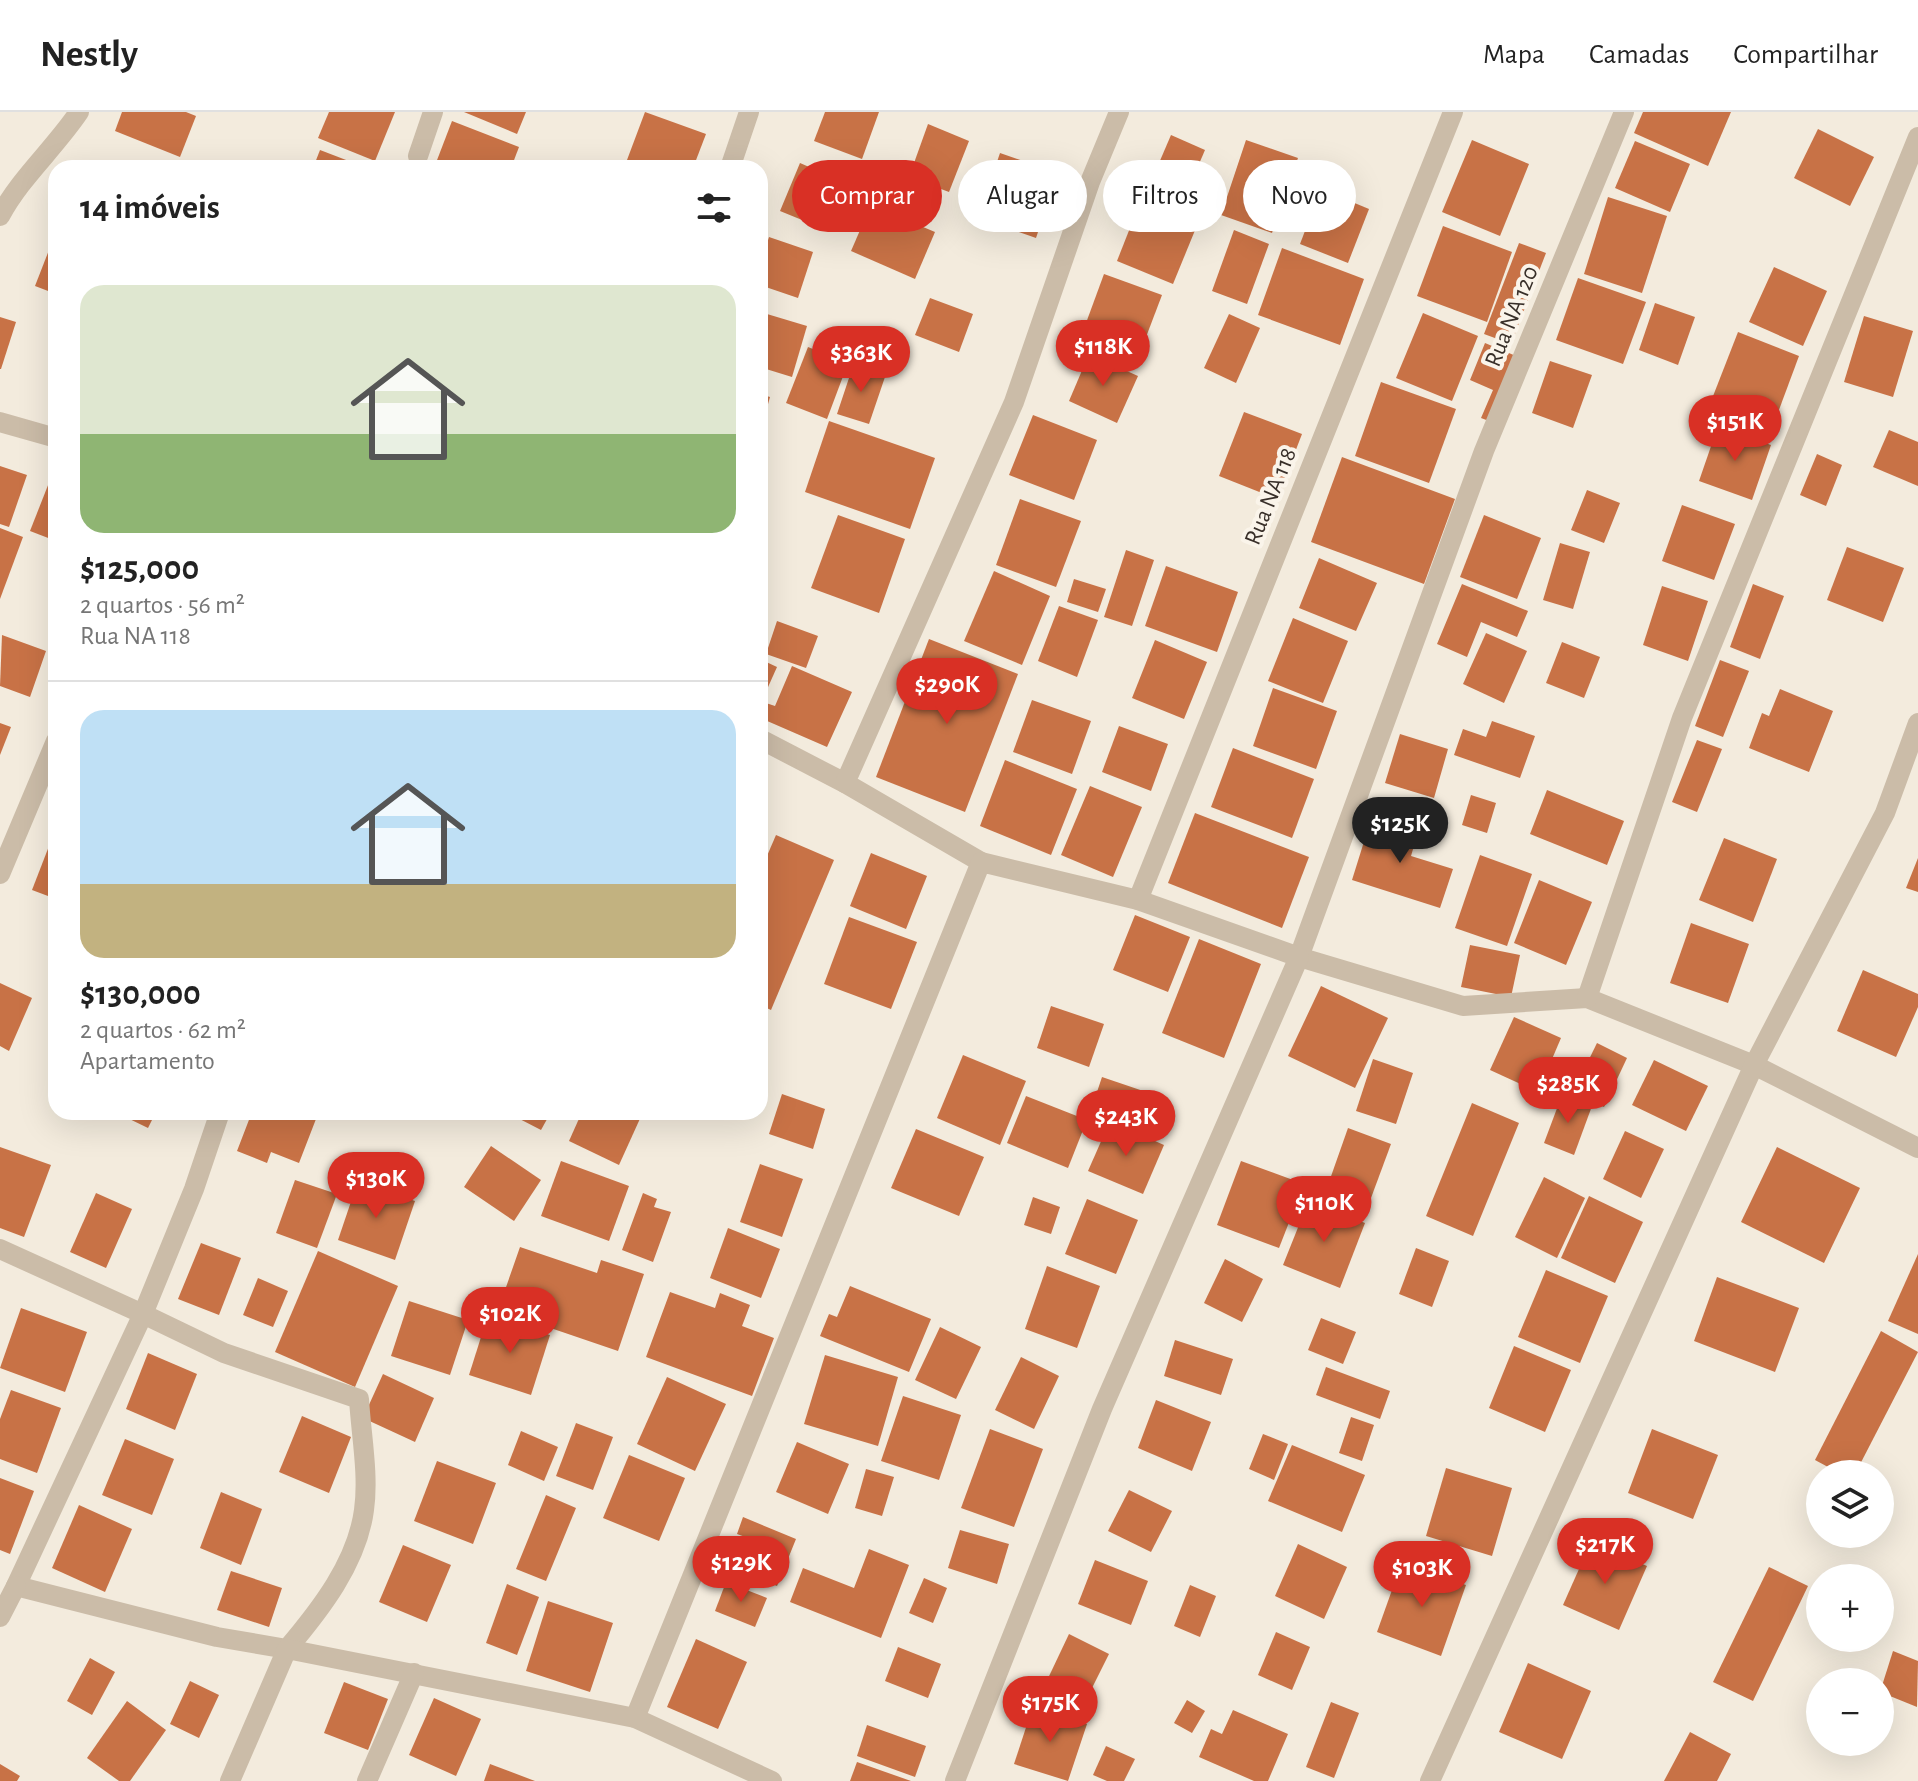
<!DOCTYPE html>
<html lang="pt">
<head>
<meta charset="utf-8">
<style>
  :root { --surface:#fff; --page:#f2f2f2; --text:#222; --muted:#767676; --line:#e0e0e0; --accent:#d93025 }
  body { margin:0; font-family:"Alegreya Sans",sans-serif; background:var(--page); color:var(--text); height:100vh; display:flex; flex-direction:column; font-size:30px; white-space:nowrap }
  * { box-sizing:border-box; margin:0 }
  p { font-size:26px; color:var(--muted) }
  .icon { flex:none; width:44px; height:44px; fill:none; stroke:currentColor; stroke-width:2; stroke-linecap:round; stroke-linejoin:round }
  .map { position:relative; flex:1; overflow:hidden }
  .drawer { position:absolute; left:48px; top:48px; width:720px; height:960px; display:flex; flex-direction:column; background:var(--surface); border-radius:24px; box-shadow:0 8px 32px #0002 }
  .drawer>* { flex:none }
  .guide { position:absolute; left:792px; top:48px; width:760px; height:72px; display:flex; gap:16px }
  .fabs { position:absolute; left:1806px; top:1348px; display:grid; gap:16px }
  .fabs a { display:grid; place-items:center; width:88px; height:88px; border-radius:50%; background:var(--surface); box-shadow:0 8px 32px #0002; font-size:40px }
  .price { position:absolute; translate:-50% -68px; padding:0 18px; border-radius:28px; background:var(--accent); color:#fff; font-size:26px; line-height:52px; filter:drop-shadow(0 2px 4px #0008) }
  .price::after { content:''; position:absolute; left:50%; top:48px; width:24px; height:18px; margin-left:-12px; background:inherit; clip-path:polygon(0 0,100% 0,50% 100%) }
  .price.on { background:#222; color:#fff }
  ul { padding:0; list-style:none }
  li { display:grid; align-content:center; gap:16px; height:424px; padding:0 32px }
  li+li { border-top:2px solid var(--line) }
  li span { display:grid; place-items:center; height:248px; border-radius:24px; color:#555 }
  li>.icon { margin-inline-start:auto }
  span .icon { width:144px; height:144px; fill:#fffc; stroke-width:1 }
  li b { font-size:34px }
  h2 { display:flex; justify-content:space-between; align-items:center; height:96px; padding:0 32px; font-size:34px }
  .pill { padding:0 28px; border-radius:36px; background:var(--surface); box-shadow:0 8px 32px #0002; font-size:28px; line-height:72px }
  .pill.on { background:var(--accent); color:#fff }
  header { display:flex; align-items:center; gap:48px; box-sizing:border-box; height:112px; padding:0 40px; background:var(--surface); border-bottom:2px solid var(--line) }
  header strong { font-size:38px }
  nav { display:flex; gap:44px; margin-inline-start:auto; font-size:28px }
  .map>svg:first-child { display:block }
  .building { fill:#c87246 }
  .lines { fill:none; stroke-linecap:round; stroke-linejoin:round }
  .street { stroke:#cbbca8; stroke-width:20 }
  .labels { text-anchor:middle; stroke-width:8; stroke-linejoin:round; paint-order:stroke }
  .street-label { font-size:24px; fill:#382f29; stroke:#faf4ea }
</style>
</head>
<body>
<header>
<strong>Nestly</strong>
<nav><a>Mapa</a><a>Camadas</a><a>Compartilhar</a></nav>
</header>
<div class="map">
<svg width="1918" height="1669" viewBox="0 0 1918 1669">
  <rect width="100%" height="100%" fill="#f3ebdd"/>
  <g class="building">
    <polygon points="122,0 186,0 196,4 180,45 115,19"/>
    <polygon points="329,0 395,0 375,49 318,26"/>
    <polygon points="464,0 526,0 517,22"/>
    <polygon points="645,0 706,22 693,56 624,56"/>
    <polygon points="825,0 879,0 862,47 814,29"/>
    <polygon points="1643,0 1731,0 1708,54 1634,21"/>
    <polygon points="452,9 519,35 511,56 434,56"/>
    <polygon points="928,12 969,29 949,80 909,65"/>
    <polygon points="1818,17 1874,45 1850,94 1794,66"/>
    <polygon points="1171,23 1205,38 1184,87 1150,72"/>
    <polygon points="1246,28 1298,46 1272,121 1221,103"/>
    <polygon points="1472,28 1529,52 1500,124 1442,100"/>
    <polygon points="1635,29 1690,52 1670,100 1615,76"/>
    <polygon points="320,38 367,56 313,56"/>
    <polygon points="1000,41 1058,61 1036,126 978,106"/>
    <polygon points="800,51 848,72 829,119 780,99"/>
    <polygon points="1321,77 1369,97 1348,151 1300,132"/>
    <polygon points="1608,85 1667,104 1642,181 1584,162"/>
    <polygon points="1141,88 1198,111 1173,172 1117,149"/>
    <polygon points="871,93 935,120 915,167 851,139"/>
    <polygon points="1443,114 1512,140 1487,210 1417,184"/>
    <polygon points="1234,118 1269,132 1247,192 1212,179"/>
    <polygon points="56,120 56,182 35,174"/>
    <polygon points="769,125 813,140 798,186 760,173 760,153"/>
    <polygon points="1519,131 1546,141 1511,232 1484,222"/>
    <polygon points="1282,136 1364,167 1340,233 1258,203"/>
    <polygon points="1774,155 1827,179 1803,234 1749,210"/>
    <polygon points="1104,162 1162,183 1143,233 1086,211"/>
    <polygon points="1578,166 1646,190 1623,252 1556,228"/>
    <polygon points="930,186 973,202 959,240 915,223"/>
    <polygon points="1655,191 1695,205 1678,253 1639,238"/>
    <polygon points="760,200 807,214 792,265 760,255"/>
    <polygon points="1423,201 1478,224 1452,289 1396,266"/>
    <polygon points="1229,202 1260,216 1236,271 1204,256"/>
    <polygon points="1864,204 1913,219 1893,285 1844,270"/>
    <polygon points="0,205 16,210 1,257 0,257"/>
    <polygon points="1738,220 1799,244 1770,322 1708,297"/>
    <polygon points="1485,231 1516,244 1489,309 1481,306 1493,278 1470,268"/>
    <polygon points="808,235 848,251 827,307 786,291"/>
    <polygon points="1089,242 1138,264 1117,311 1069,289"/>
    <polygon points="1550,249 1592,263 1573,316 1532,301"/>
    <polygon points="854,251 886,262 869,312 837,302"/>
    <polygon points="1381,270 1456,297 1429,371 1355,344"/>
    <polygon points="760,282 770,285 761,317 760,317"/>
    <polygon points="1244,300 1302,322 1277,387 1219,364"/>
    <polygon points="1033,303 1097,328 1074,388 1009,363"/>
    <polygon points="829,309 935,346 910,417 805,380"/>
    <polygon points="1718,314 1771,333 1752,388 1699,369"/>
    <polygon points="1889,318 1918,330 1918,374 1873,355"/>
    <polygon points="1817,342 1842,353 1826,394 1800,383"/>
    <polygon points="1342,345 1455,387 1424,472 1311,430"/>
    <polygon points="0,354 27,363 9,415 0,412"/>
    <polygon points="52,363 56,365 56,429 30,419"/>
    <polygon points="1587,378 1620,391 1604,431 1571,418"/>
    <polygon points="1020,387 1081,409 1056,475 996,453"/>
    <polygon points="1682,393 1735,412 1714,468 1662,449"/>
    <polygon points="838,403 905,427 879,501 811,476"/>
    <polygon points="1484,403 1541,426 1517,487 1460,465"/>
    <polygon points="0,416 23,425 0,487"/>
    <polygon points="1560,431 1590,440 1573,497 1543,488"/>
    <polygon points="1847,435 1904,456 1883,510 1827,488"/>
    <polygon points="1126,438 1154,448 1132,514 1104,505"/>
    <polygon points="1319,446 1377,471 1356,519 1299,496"/>
    <polygon points="1166,454 1238,480 1217,540 1145,514"/>
    <polygon points="994,459 1050,484 1022,553 964,529"/>
    <polygon points="1074,467 1106,477 1098,500 1067,490"/>
    <polygon points="1462,472 1528,499 1517,525 1481,510 1467,545 1437,532"/>
    <polygon points="1753,472 1784,484 1760,547 1730,535"/>
    <polygon points="1662,474 1708,489 1688,549 1643,533"/>
    <polygon points="1059,494 1098,508 1077,565 1038,549"/>
    <polygon points="1293,506 1348,529 1323,591 1268,569"/>
    <polygon points="777,509 818,524 806,556 766,542"/>
    <polygon points="1486,521 1527,539 1504,591 1463,572"/>
    <polygon points="2,523 46,539 30,585 0,574"/>
    <polygon points="929,527 1018,562 965,700 876,665"/>
    <polygon points="1155,528 1207,550 1184,607 1132,586"/>
    <polygon points="1562,530 1600,545 1584,586 1546,571"/>
    <polygon points="760,547 777,555 760,593"/>
    <polygon points="1720,548 1749,559 1723,625 1695,614"/>
    <polygon points="792,554 852,580 827,635 760,606 766,591 775,594"/>
    <polygon points="1273,576 1337,599 1316,657 1253,634"/>
    <polygon points="1780,577 1833,599 1809,660 1749,636 1762,601 1769,604"/>
    <polygon points="1032,588 1091,609 1072,662 1013,640"/>
    <polygon points="1492,609 1535,624 1520,666 1454,643 1463,617 1486,625"/>
    <polygon points="0,611 11,615 0,643"/>
    <polygon points="1119,614 1168,632 1151,679 1102,660"/>
    <polygon points="1400,622 1448,637 1434,686 1385,671"/>
    <polygon points="1697,628 1722,637 1697,700 1672,690"/>
    <polygon points="1233,636 1314,667 1292,726 1211,695"/>
    <polygon points="1005,648 1077,677 1051,743 980,714"/>
    <polygon points="1090,674 1142,695 1113,765 1061,743"/>
    <polygon points="1547,678 1624,709 1607,753 1530,722"/>
    <polygon points="1471,683 1496,691 1487,721 1462,713"/>
    <polygon points="1195,701 1309,745 1282,816 1168,771"/>
    <polygon points="1372,704 1418,720 1411,744 1453,757 1440,796 1352,768"/>
    <polygon points="56,716 56,787 32,778"/>
    <polygon points="776,723 834,748 771,898 760,893 760,760"/>
    <polygon points="1724,726 1777,747 1753,810 1699,788"/>
    <polygon points="871,741 927,764 906,817 850,794"/>
    <polygon points="1480,743 1532,762 1507,834 1455,816"/>
    <polygon points="1918,746 1918,780 1906,776"/>
    <polygon points="1539,768 1592,790 1566,853 1514,831"/>
    <polygon points="1135,803 1190,825 1168,880 1113,858"/>
    <polygon points="849,805 917,830 891,897 824,872"/>
    <polygon points="1691,811 1749,832 1728,891 1670,871"/>
    <polygon points="1199,827 1261,852 1224,946 1162,921"/>
    <polygon points="1470,833 1520,843 1511,885 1461,875"/>
    <polygon points="1863,858 1918,882 1918,895 1896,945 1837,919"/>
    <polygon points="0,871 32,886 9,939 0,934"/>
    <polygon points="1321,874 1388,906 1355,976 1288,944"/>
    <polygon points="1051,894 1104,912 1089,955 1037,936"/>
    <polygon points="1514,905 1561,926 1538,980 1490,958"/>
    <polygon points="1597,931 1627,946 1604,995 1573,980"/>
    <polygon points="963,943 1026,969 1000,1033 937,1006"/>
    <polygon points="1373,947 1413,961 1396,1012 1356,999"/>
    <polygon points="1654,948 1708,974 1686,1019 1632,993"/>
    <polygon points="1102,965 1155,983 1146,1010 1093,992"/>
    <polygon points="782,982 825,997 813,1037 769,1022"/>
    <polygon points="1562,983 1592,994 1574,1043 1544,1031"/>
    <polygon points="1026,984 1087,1008 1068,1056 1007,1031"/>
    <polygon points="1472,991 1519,1011 1473,1124 1426,1104"/>
    <polygon points="115,1000 156,1000 148,1016"/>
    <polygon points="252,1000 298,1000 316,1007 299,1051 271,1040 267,1051 237,1039"/>
    <polygon points="506,1000 551,1000 541,1018"/>
    <polygon points="582,1000 643,1000 619,1053 569,1029"/>
    <polygon points="1110,1009 1164,1033 1143,1082 1088,1059"/>
    <polygon points="1348,1016 1391,1032 1371,1086 1329,1070"/>
    <polygon points="916,1017 984,1045 959,1104 891,1076"/>
    <polygon points="1625,1019 1664,1037 1641,1086 1603,1067"/>
    <polygon points="491,1034 541,1068 514,1109 464,1075"/>
    <polygon points="0,1035 51,1053 24,1125 0,1116"/>
    <polygon points="1777,1035 1860,1076 1824,1151 1741,1110"/>
    <polygon points="561,1049 629,1074 609,1129 541,1104"/>
    <polygon points="1241,1049 1304,1072 1279,1136 1217,1113"/>
    <polygon points="760,1052 803,1067 782,1125 740,1110"/>
    <polygon points="1544,1065 1585,1086 1557,1146 1515,1125"/>
    <polygon points="295,1068 337,1082 317,1136 276,1121"/>
    <polygon points="358,1069 415,1089 395,1148 338,1128"/>
    <polygon points="96,1081 132,1097 106,1156 70,1140"/>
    <polygon points="643,1081 657,1087 654,1095 671,1100 653,1150 622,1138"/>
    <polygon points="1589,1084 1643,1110 1615,1171 1561,1146"/>
    <polygon points="1033,1085 1060,1095 1051,1122 1024,1113"/>
    <polygon points="1087,1087 1138,1108 1116,1162 1065,1142"/>
    <polygon points="1309,1088 1365,1111 1340,1176 1283,1153"/>
    <polygon points="728,1116 780,1137 761,1186 710,1166"/>
    <polygon points="201,1131 241,1146 219,1203 178,1187"/>
    <polygon points="520,1135 597,1161 601,1148 644,1162 618,1239 498,1198"/>
    <polygon points="1416,1136 1449,1149 1432,1195 1399,1182"/>
    <polygon points="318,1139 398,1174 355,1275 275,1240"/>
    <polygon points="1918,1142 1918,1222 1888,1209"/>
    <polygon points="1225,1147 1263,1167 1242,1210 1204,1191"/>
    <polygon points="1047,1154 1100,1174 1077,1236 1025,1217"/>
    <polygon points="1546,1158 1608,1184 1580,1251 1518,1225"/>
    <polygon points="1717,1165 1799,1196 1775,1260 1694,1229"/>
    <polygon points="258,1166 288,1179 273,1215 243,1203"/>
    <polygon points="850,1174 931,1207 909,1260 820,1224 829,1202 837,1205"/>
    <polygon points="670,1180 715,1196 720,1181 750,1193 742,1214 774,1226 752,1284 646,1245"/>
    <polygon points="409,1189 468,1208 450,1263 391,1244"/>
    <polygon points="21,1196 87,1220 65,1280 0,1256"/>
    <polygon points="488,1203 550,1223 531,1283 469,1263"/>
    <polygon points="1321,1206 1356,1220 1343,1252 1308,1238"/>
    <polygon points="940,1215 981,1235 956,1287 915,1268"/>
    <polygon points="1881,1219 1918,1240 1855,1362 1841,1362 1815,1348"/>
    <polygon points="1175,1228 1233,1247 1221,1283 1164,1264"/>
    <polygon points="1514,1234 1571,1258 1545,1320 1489,1296"/>
    <polygon points="148,1241 197,1262 175,1318 126,1297"/>
    <polygon points="825,1243 898,1265 878,1334 804,1312"/>
    <polygon points="1021,1245 1059,1264 1034,1317 995,1298"/>
    <polygon points="1326,1255 1390,1279 1380,1307 1316,1283"/>
    <polygon points="383,1262 434,1286 415,1330 363,1306"/>
    <polygon points="667,1265 726,1292 695,1359 637,1332"/>
    <polygon points="11,1278 61,1296 37,1361 0,1347 0,1307"/>
    <polygon points="903,1284 961,1303 939,1368 881,1349"/>
    <polygon points="1156,1288 1211,1310 1192,1359 1138,1336"/>
    <polygon points="302,1304 351,1325 329,1381 279,1360"/>
    <polygon points="1351,1305 1374,1313 1362,1349 1339,1341"/>
    <polygon points="576,1311 613,1325 593,1378 556,1364"/>
    <polygon points="990,1317 1043,1337 1014,1415 961,1396"/>
    <polygon points="1652,1317 1718,1343 1693,1407 1628,1381"/>
    <polygon points="521,1319 558,1335 544,1369 508,1353"/>
    <polygon points="1263,1322 1288,1332 1274,1368 1249,1357"/>
    <polygon points="125,1327 174,1347 152,1403 102,1383"/>
    <polygon points="797,1330 849,1352 828,1402 776,1380"/>
    <polygon points="1292,1333 1365,1363 1342,1420 1268,1389"/>
    <polygon points="629,1343 685,1366 659,1429 603,1406"/>
    <polygon points="437,1349 496,1371 473,1432 414,1409"/>
    <polygon points="1446,1356 1512,1376 1492,1444 1426,1424"/>
    <polygon points="866,1357 894,1365 882,1404 855,1396"/>
    <polygon points="0,1366 34,1379 10,1442 0,1438"/>
    <polygon points="1129,1378 1172,1399 1151,1440 1108,1419"/>
    <polygon points="221,1380 262,1397 241,1453 200,1436"/>
    <polygon points="546,1383 576,1396 546,1469 516,1457"/>
    <polygon points="79,1393 132,1417 105,1480 52,1456"/>
    <polygon points="743,1405 796,1427 777,1474 735,1457 748,1426 737,1422"/>
    <polygon points="960,1418 1009,1432 997,1472 948,1456"/>
    <polygon points="1591,1430 1647,1454 1619,1518 1563,1493"/>
    <polygon points="1298,1432 1347,1455 1324,1507 1275,1484"/>
    <polygon points="403,1433 451,1453 427,1510 379,1490"/>
    <polygon points="869,1437 909,1453 881,1526 790,1490 803,1456 854,1476"/>
    <polygon points="1095,1448 1148,1469 1131,1513 1078,1492"/>
    <polygon points="1402,1450 1466,1473 1441,1544 1377,1520"/>
    <polygon points="1769,1455 1808,1474 1753,1589 1713,1570"/>
    <polygon points="231,1459 282,1476 269,1515 217,1498"/>
    <polygon points="924,1466 947,1476 933,1511 909,1501"/>
    <polygon points="726,1470 767,1486 755,1515 715,1499"/>
    <polygon points="507,1472 539,1485 517,1543 486,1531"/>
    <polygon points="1190,1473 1216,1484 1200,1525 1174,1514"/>
    <polygon points="548,1489 613,1511 590,1580 526,1559"/>
    <polygon points="1276,1520 1310,1535 1292,1578 1258,1563"/>
    <polygon points="1069,1522 1109,1542 1081,1598 1042,1579"/>
    <polygon points="696,1527 747,1550 718,1617 667,1595"/>
    <polygon points="898,1535 941,1552 928,1586 885,1569"/>
    <polygon points="1893,1539 1918,1549 1917,1595 1880,1580"/>
    <polygon points="90,1546 115,1560 92,1603 67,1589"/>
    <polygon points="1528,1551 1591,1579 1562,1647 1499,1620"/>
    <polygon points="190,1569 219,1583 199,1626 170,1612"/>
    <polygon points="344,1570 388,1587 368,1638 324,1621"/>
    <polygon points="434,1586 481,1607 456,1664 409,1643"/>
    <polygon points="1187,1588 1205,1599 1192,1621 1174,1611"/>
    <polygon points="127,1589 166,1618 130,1669 119,1669 87,1646"/>
    <polygon points="1331,1590 1359,1601 1334,1666 1306,1655"/>
    <polygon points="1033,1594 1087,1612 1068,1669 1014,1652"/>
    <polygon points="1233,1598 1288,1622 1268,1669 1254,1669 1199,1645 1211,1617 1222,1622"/>
    <polygon points="867,1613 926,1634 915,1665 857,1644"/>
    <polygon points="1690,1620 1731,1642 1717,1669 1664,1669"/>
    <polygon points="1106,1634 1135,1647 1124,1669 1107,1669 1093,1663"/>
    <polygon points="857,1650 911,1669 850,1669"/>
    <polygon points="0,1652 20,1664 17,1669 0,1669"/>
    <polygon points="490,1652 535,1669 484,1669"/>
  </g>
  <g class="lines">
    <g class="street">
      <polyline points="1624,0 1484,339 1299,845 1463,894 1587,886 1754,953 1918,1036"/>
      <polyline points="418,44 433,0"/>
      <polyline points="730,56 749,0"/>
      <path d="M0 104C21 65 54 37 79 0"/>
      <polyline points="0,310 56,326"/>
      <polyline points="760,627 845,671"/>
      <polyline points="981,750 845,671 1014,290 1090,70 1119,0"/>
      <polyline points="0,762 56,629"/>
      <polyline points="1138,788 1453,0"/>
      <polyline points="1587,886 1682,606 1918,25"/>
      <path d="M0 1137 143 1202 16 1474 217 1525 287 1537C320 1498 357 1451 364 1398 369 1363 361 1322 359 1287L224 1241 143 1202 194 1077 220 1000"/>
      <polyline points="0,1505 16,1474"/>
      <polyline points="635,1606 981,750 1138,788 1299,845 1102,1297 955,1669"/>
      <polyline points="230,1669 287,1537 635,1606 772,1669"/>
      <polyline points="367,1669 414,1561"/>
      <polyline points="1430,1669 1754,953 1885,701 1918,611"/>
    </g>
  </g>
  <g class="labels">
    <g class="street-label">
      <text transform="translate(1511 204) rotate(-68)" y="8">Rua NA 120</text>
      <text transform="translate(1270 384) rotate(-68)" y="8">Rua NA 118</text>
    </g>
  </g>
</svg>
<div class="fabs">
<a><svg class="icon" aria-label="layers" viewBox="0 0 24 24"><path d="M12 4l9 5-9 5-9-5zM3 14l9 5 9-5"/></svg></a>
<a>+</a>
<a>−</a>
</div>
<b class="price" style="left:1103px;top:276px">$118K</b>
<b class="price" style="left:861px;top:282px">$363K</b>
<b class="price" style="left:1735px;top:351px">$151K</b>
<b class="price" style="left:947px;top:614px">$290K</b>
<b class="price on" style="left:1400px;top:753px">$125K</b>
<b class="price" style="left:1568px;top:1013px">$285K</b>
<b class="price" style="left:1126px;top:1046px">$243K</b>
<b class="price" style="left:376px;top:1108px">$130K</b>
<b class="price" style="left:1324px;top:1132px">$110K</b>
<b class="price" style="left:510px;top:1243px">$102K</b>
<b class="price" style="left:1605px;top:1474px">$217K</b>
<b class="price" style="left:741px;top:1492px">$129K</b>
<b class="price" style="left:1422px;top:1497px">$103K</b>
<b class="price" style="left:1050px;top:1632px">$175K</b>
<div class="guide">
<a class="pill on">Comprar</a>
<a class="pill">Alugar</a>
<a class="pill">Filtros</a>
<a class="pill">Novo</a>
</div>
<section class="drawer">
<h2>14 imóveis<svg class="icon" aria-label="filters" viewBox="0 0 24 24"><path d="M4 7h16M4 17h16"/><circle cx="9" cy="7" r="2"/><circle cx="15" cy="17" r="2"/></svg></h2>
<ul>
<li><span style="background:linear-gradient(#dfe7d0 60%,#8fb573 0)"><svg class="icon" aria-label="home" viewBox="0 0 24 24"><path d="M3 11l9-7 9 7M6 9v11h12V9"/></svg></span><div><b>$125,000</b><p>2 quartos · 56 m²</p><p>Rua NA 118</p></div></li>
<li><span style="background:linear-gradient(#bfe0f5 70%,#c2b280 0)"><svg class="icon" aria-label="home" viewBox="0 0 24 24"><path d="M3 11l9-7 9 7M6 9v11h12V9"/></svg></span><div><b>$130,000</b><p>2 quartos · 62 m²</p><p>Apartamento</p></div></li>
</ul>
</section>
</div>
</body>
</html>
